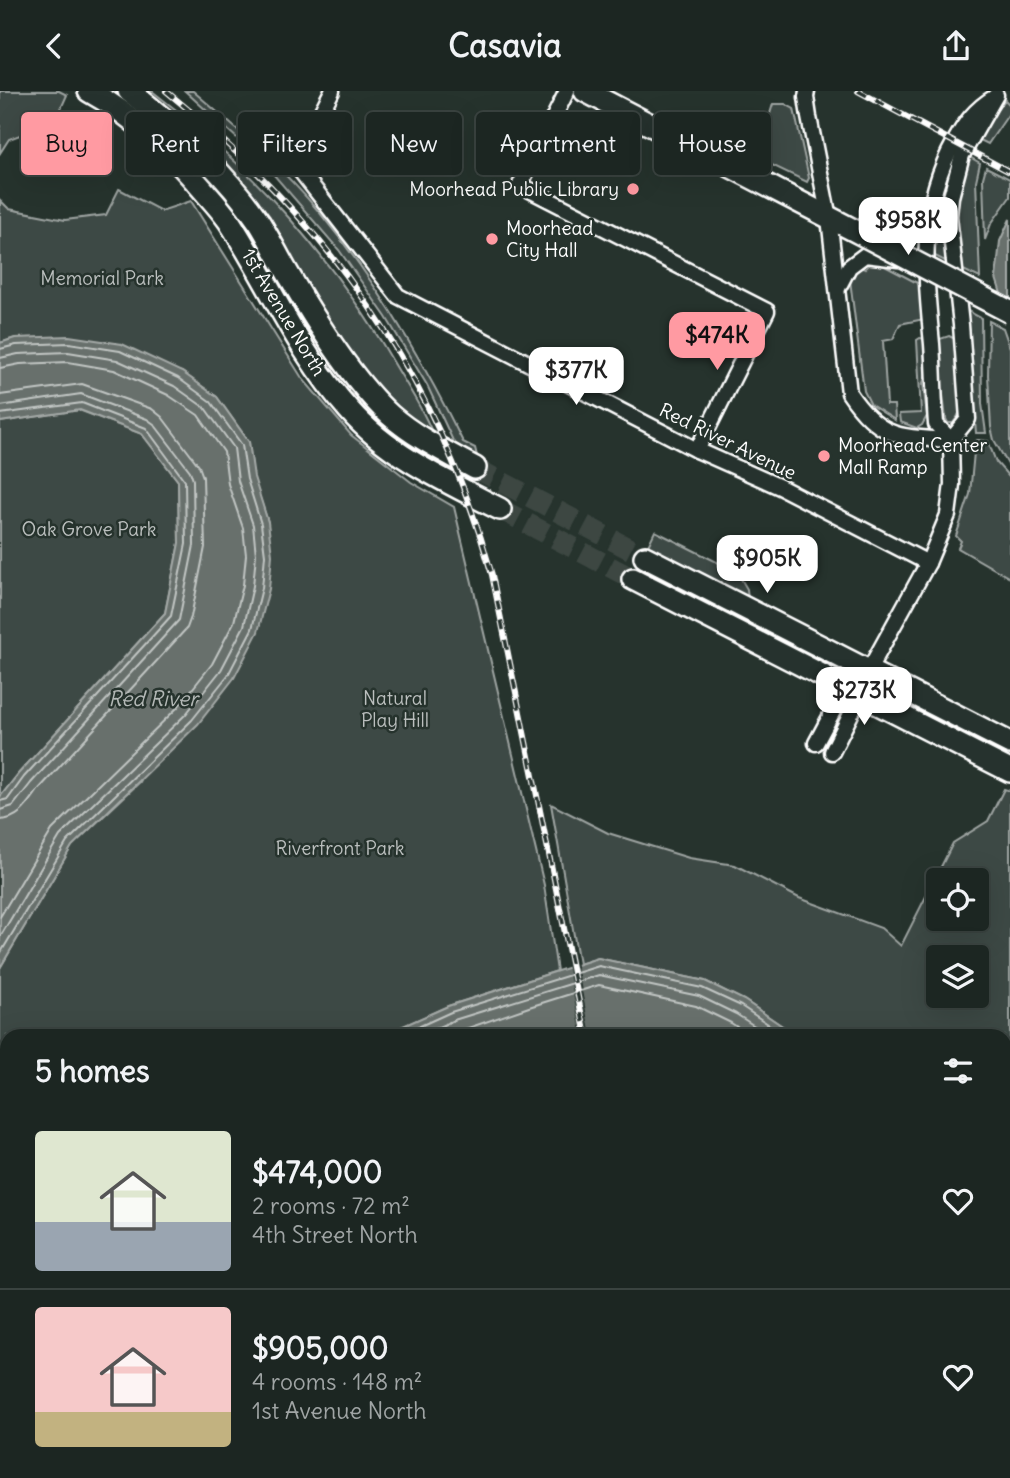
<!DOCTYPE html>
<html lang="en">
<head>
<meta charset="utf-8">
<style>
  :root { --surface:#1c2622; --page:#252e2a; --text:#f1f3f6; --muted:#a0a5a5; --line:#3a4340; --accent:#ff9aa2 }
  body { margin:0; font-family:Delius,sans-serif; background:var(--page); color:var(--text); height:100vh; display:flex; flex-direction:column; font-size:26px; white-space:nowrap }
  * { box-sizing:border-box; margin:0 }
  p { font-size:23px; color:var(--muted) }
  .icon { flex:none; width:38px; height:38px; fill:none; stroke:currentColor; stroke-width:2; stroke-linecap:round; stroke-linejoin:round }
  .map { position:relative; flex:1; overflow:hidden }
  .panel { position:absolute; left:0px; top:938px; width:1012px; height:450px; display:flex; flex-direction:column; background:var(--surface); border-radius:21px 21px 0 0; box-shadow:0 7px 28px #0002,0 0 0 2px var(--line) }
  .panel>* { flex:none }
  .guide { position:absolute; left:21px; top:21px; width:970px; height:63px; display:flex; gap:14px }
  .tools { position:absolute; left:926px; top:777px; display:grid; gap:14px }
  .tools a { display:grid; place-items:center; width:63px; height:63px; border-radius:7px; background:var(--surface); box-shadow:0 7px 28px #0002,0 0 0 2px var(--line); font-size:35px }
  .price { position:absolute; translate:-50% -60px; padding:0 16px; border-radius:14px; background:#fff; color:#222; font-size:23px; line-height:46px; filter:drop-shadow(0 2px 4px #0008) }
  .price::after { content:''; position:absolute; left:50%; top:42px; width:21px; height:16px; margin-left:-10px; background:inherit; clip-path:polygon(0 0,100% 0,50% 100%) }
  .price.current { background:var(--accent); color:#111 }
  ul { padding:0; list-style:none }
  li { display:flex; align-items:center; gap:21px; height:175px; padding:0 35px }
  li+li { border-top:2px solid var(--line) }
  li span { display:grid; place-items:center; flex:none; width:196px; height:140px; border-radius:7px; color:#555 }
  li>.icon { margin-inline-start:auto }
  span .icon { width:84px; height:84px; fill:#fffc; stroke-width:1 }
  li b { font-size:30px }
  h2 { display:flex; justify-content:space-between; align-items:center; height:84px; padding:0 35px; font-size:30px }
  .chip { padding:0 24px; border-radius:7px; background:var(--surface); box-shadow:0 7px 28px #0002,0 0 0 2px var(--line); font-size:24px; line-height:63px }
  .chip.current { background:var(--accent); color:#111 }
  header { display:flex; justify-content:space-between; align-items:center; height:91px; padding:0 35px; background:var(--surface); font-size:32px; font-weight:700 }
  .map>svg:first-child { display:block }
  .green { fill:#3e4944; stroke:#9ea4a2; stroke-width:2; fill-rule:evenodd }
  .water { fill:#67706c; stroke:#a4a9a7; stroke-width:2 }
  .pier { fill:#26332d }
  .lines { fill:none; stroke-linecap:round; stroke-linejoin:round }
  .shore { stroke:#c2c6c4; stroke-width:2 }
  .secondary-tunnel { stroke:#3c4742; stroke-width:21; stroke-dasharray:21 10; stroke-linecap:butt }
  .street-casing { stroke:#fff; stroke-width:19 }
  .secondary-casing { stroke:#fff; stroke-width:26 }
  .street { stroke:#26332d; stroke-width:14 }
  .secondary { stroke:#26332d; stroke-width:21 }
  .rail-casing { stroke:#fff; stroke-width:6 }
  .rail { stroke:#26332d; stroke-width:3.5; stroke-dasharray:10; stroke-linecap:butt }
  .secondary-bridge-casing { stroke:#fff; stroke-width:26; stroke-linecap:butt }
  .secondary-bridge { stroke:#26332d; stroke-width:21 }
  .poi-dot { fill:#ff9aa2; stroke:#26332d; stroke-width:2.5 }
  .labels { text-anchor:middle; stroke-width:5; stroke-linejoin:round; paint-order:stroke }
  .poi-label { font-size:19px; fill:#fff; stroke:#26332d; text-anchor:start }
  .park-label { font-size:19px; fill:#bbbfbe; stroke:#26332d }
  .street-label { font-size:19px; fill:#fff; stroke:#26332d }
  .water-label { font-size:21px; font-style:italic; fill:#b3b8b6; stroke:#26332d }
</style>
</head>
<body>
<header><svg class="icon" aria-label="back" viewBox="0 0 24 24"><path d="M15 5l-7 7 7 7"/></svg>Casavia<svg class="icon" aria-label="share" viewBox="0 0 24 24"><path d="M12 15V3M7 8l5-5 5 5M5 13v7h14v-7"/></svg></header>
<div class="map">
<svg width="1010" height="1387" viewBox="0 0 1010 1387">
  <rect width="100%" height="100%" fill="#26332d"/>
  <filter id="ink" filterUnits="userSpaceOnUse"><feTurbulence type="fractalNoise" baseFrequency=".0143" numOctaves="2"/><feDisplacementMap in="SourceGraphic" scale="14" xChannelSelector="R" yChannelSelector="G"/><feConvolveMatrix kernelMatrix="1 2 1 2 8 2 1 2 1" color-interpolation-filters="sRGB"/></filter>
  <g filter="url(#ink)">
    <g class="green">
      <polygon points="0,0 59,0 67,4 55,31 9,48 0,62"/>
      <path d="M147 0H152C253 76 339 174 401 284 413 304 426 324 434 346L400 322 363 285 227 76 199 45Z"/>
      <path d="M185 0H193C236 37 284 78 320 122 377 191 423 270 463 351L475 357 477 365 454 352 427 294 386 226 339 159 261 69Z"/>
      <polygon points="1005,9 1010,14 1010,21 988,53 976,47 984,34"/>
      <polygon points="773,13 785,13 794,18 809,87 807,91 749,63 769,26"/>
      <polygon points="968,65 980,72 976,90 980,187 959,177 955,116"/>
      <polygon points="986,76 1010,88 1010,106 991,133 985,149 983,87"/>
      <polygon points="943,83 949,85 949,172 929,162"/>
      <polygon points="119,98 161,120 191,110 302,287 351,344 411,391 454,416 544,794 557,880 448,915 381,945 7,945 7,1109 0,1106 0,877 72,755 140,691 268,431 253,386 249,351 217,306 182,281 15,247 0,252 0,109 9,118 65,129 106,124"/>
      <polygon points="227,104 330,268 443,370 447,381 429,372 380,338 338,294 221,108"/>
      <polygon points="872,171 879,172 921,194 924,228 900,233 893,248 883,250 887,314 894,314 895,329 871,314 864,300 850,189 853,178 860,176 865,178"/>
      <polygon points="966,219 981,227 982,313 986,342 976,342"/>
      <polygon points="989,230 1003,237 1010,257 1010,377 994,349 991,336 988,284"/>
      <path d="M949 245 955 248 958 256C960 278 970 314 953 332H948L946 328 937 255 940 248Z"/>
      <polygon points="920,247 925,248 927,280 923,292 927,325 922,334 917,337 900,331 899,323 921,322 917,249"/>
      <polygon points="79,319 142,343 178,390 179,452 165,522 19,682 0,706 0,331"/>
      <polygon points="977,349 988,350 996,371 1010,387 1010,487 958,457 961,450 956,445 970,403 975,351"/>
      <polygon points="655,440 737,481 747,498 748,509 647,457"/>
      <path d="M1004 698 1010 700V1320L1004 1309V945H797L744 909 705 890 598 867 579 873 551 713 608 742 689 767 735 774 799 807 881 837 901 855 953 752 988 730ZM938 789H976V828H938ZM938 866H976V905H938Z"/>
      <polygon points="0,1188 7,1189 7,1274 0,1272"/>
      <polygon points="189,1381 604,1381 601,1387 201,1387"/>
    </g>
    <g class="water">
      <polygon points="1010,128 1010,231 996,187 1000,150"/>
      <polygon points="69,245 122,253 182,281 217,306 249,351 254,386 268,431 272,464 269,498 258,541 234,587 198,633 72,755 0,877 0,706 19,682 165,522 179,452 178,390 142,343 80,319 0,331 0,252 15,247"/>
      <polygon points="598,867 705,890 744,909 797,945 381,945 448,915"/>
      <polygon points="0,1106 7,1109 7,1189 0,1188"/>
      <polygon points="1005,1309 1010,1320 1010,1387 952,1387 949,1381 1004,1381"/>
    </g>
    <polygon class="pier" points="576,870 591,945 582,945 567,873"/>
    <g class="lines">
      <g class="shore">
        <polyline points="0,258 16,254 69,252 120,260 178,287 211,311 242,354 247,388 261,433 265,464 262,497 252,538 228,584 192,629 67,751 0,863"/>
        <polyline points="0,267 18,263 68,261 117,269 174,295 205,317 234,357 238,390 253,434 256,464 253,495 244,535 221,579 186,623 60,745 0,846"/>
        <polyline points="0,277 20,273 68,271 114,279 168,304 198,324 224,361 228,393 243,437 246,464 243,494 234,531 212,573 178,616 52,739 0,826"/>
        <path d="M0 304 82 293 152 318 162 326 199 375 203 386 205 456 191 526 187 537 39 698C28 713 20 728 0 729"/>
        <polyline points="0,315 81,303 147,328 154,333 190,380 193,389 194,454 179,529 31,692 13,715 0,719"/>
        <polyline points="0,323 82,312 146,337 185,390 186,453 171,525 24,686 8,708 0,710"/>
        <polyline points="398,945 451,921 599,875 702,897 741,915 786,945"/>
        <polyline points="419,945 454,929 599,884 699,905 736,923 770,945"/>
        <polyline points="445,945 529,916 599,894 696,915 731,932 751,945"/>
      </g>
      <g class="secondary-tunnel">
        <polyline points="475,377 645,466"/>
        <polyline points="500,418 633,488"/>
      </g>
      <g class="street-casing">
        <g id="street">
          <polyline points="332,0 295,73 398,205 697,359 780,396 928,472"/>
          <polyline points="567,0 520,94 767,220 697,359"/>
          <path d="M807 0 806 6 809 26 829 127 849 302C880 348 899 346 951 349"/>
          <polyline points="838,197 849,176 865,164 898,168"/>
          <path d="M951 349 936 333C934 306 934 279 932 253 925 181 918 115 955 50 965 32 975 18 993 7"/>
          <polyline points="816,652 839,609 855,601 869,579 928,472 948,424 952,393 951,349 968,328 961,234 949,125 951,106 962,64 996,4"/>
          <polyline points="832,661 854,617 855,601"/>
        </g>
      </g>
      <g class="secondary-casing">
        <g id="secondary">
          <path d="M89 0C135 25 172 62 205 101 213 110 222 120 229 130 269 192 299 263 349 319 389 365 447 391 500 418"/>
          <path d="M129 0C178 38 224 80 259 131 271 150 281 172 293 191 317 232 355 292 390 324 415 346 446 361 475 377"/>
          <polyline points="585,0 867,146"/>
          <polyline points="645,466 1010,652"/>
          <polyline points="633,488 1010,680"/>
        </g>
      </g>
      <use href="#street" class="street"/>
      <use href="#secondary" class="secondary"/>
      <g class="rail-casing">
        <g id="rail">
          <path d="M166 0C329 132 435 281 492 484L586 945"/>
          <polyline points="858,0 1010,81"/>
          <polyline points="735,1381 740,1387"/>
        </g>
      </g>
      <use href="#rail" class="rail"/>
      <g class="secondary-bridge-casing">
        <polyline id="secondary-bridge" points="867,146 1010,221"/>
      </g>
      <use href="#secondary-bridge" class="secondary-bridge"/>
    </g>
  </g>
  <g class="poi-dot">
    <circle cx="633" cy="98" r="7"/>
    <circle cx="492" cy="148" r="7"/>
    <circle cx="824" cy="365" r="7"/>
  </g>
  <g class="labels">
    <g class="poi-label">
      <text x="619" y="105" text-anchor="end">Moorhead Public Library</text>
      <text x="506" y="144">Moorhead<tspan x="506" dy="22">City Hall</tspan></text>
      <text x="838" y="361">Moorhead Center<tspan x="838" dy="22">Mall Ramp</tspan></text>
    </g>
    <g class="park-label">
      <text x="102" y="194">Memorial Park</text>
      <text x="89" y="445">Oak Grove Park</text>
      <text x="395" y="614">Natural<tspan x="395" dy="22">Play Hill</tspan></text>
      <text x="340" y="764">Riverfront Park</text>
    </g>
    <g class="street-label">
      <text transform="translate(284 221) rotate(59)" y="7">1st Avenue North</text>
      <text transform="translate(728 350) rotate(26)" y="7">Red River Avenue</text>
    </g>
    <g class="water-label">
      <text x="153" y="615">Red River</text>
    </g>
  </g>
</svg>
<div class="tools">
<a><svg class="icon" aria-label="locate" viewBox="0 0 24 24"><circle cx="12" cy="12" r="6"/><path d="M12 2v4M12 18v4M2 12h4M18 12h4"/></svg></a>
<a><svg class="icon" aria-label="layers" viewBox="0 0 24 24"><path d="M12 4l9 5-9 5-9-5zM3 14l9 5 9-5"/></svg></a>
</div>
<b class="price" style="left:908px;top:166px">$958K</b>
<b class="price current" style="left:717px;top:281px">$474K</b>
<b class="price" style="left:576px;top:316px">$377K</b>
<b class="price" style="left:767px;top:504px">$905K</b>
<b class="price" style="left:864px;top:636px">$273K</b>
<div class="guide">
<a class="chip current">Buy</a>
<a class="chip">Rent</a>
<a class="chip">Filters</a>
<a class="chip">New</a>
<a class="chip">Apartment</a>
<a class="chip">House</a>
</div>
<section class="panel">
<h2>5 homes<svg class="icon" aria-label="filters" viewBox="0 0 24 24"><path d="M4 7h16M4 17h16"/><circle cx="9" cy="7" r="2"/><circle cx="15" cy="17" r="2"/></svg></h2>
<ul>
<li><span style="background:linear-gradient(#dfe7d0 65%,#9aa5b1 0)"><svg class="icon" aria-label="home" viewBox="0 0 24 24"><path d="M3 11l9-7 9 7M6 9v11h12V9"/></svg></span><div><b>$474,000</b><p>2 rooms · 72 m²</p><p>4th Street North</p></div><svg class="icon" aria-label="heart" viewBox="0 0 24 24"><path d="M12 20l-8-8c-3-5 5-10 8-4 3-6 11-1 8 4z"/></svg></li>
<li><span style="background:linear-gradient(#f6c9c9 75%,#c2b280 0)"><svg class="icon" aria-label="home" viewBox="0 0 24 24"><path d="M3 11l9-7 9 7M6 9v11h12V9"/></svg></span><div><b>$905,000</b><p>4 rooms · 148 m²</p><p>1st Avenue North</p></div><svg class="icon" aria-label="heart" viewBox="0 0 24 24"><path d="M12 20l-8-8c-3-5 5-10 8-4 3-6 11-1 8 4z"/></svg></li>
</ul>
</section>
</div>
</body>
</html>
